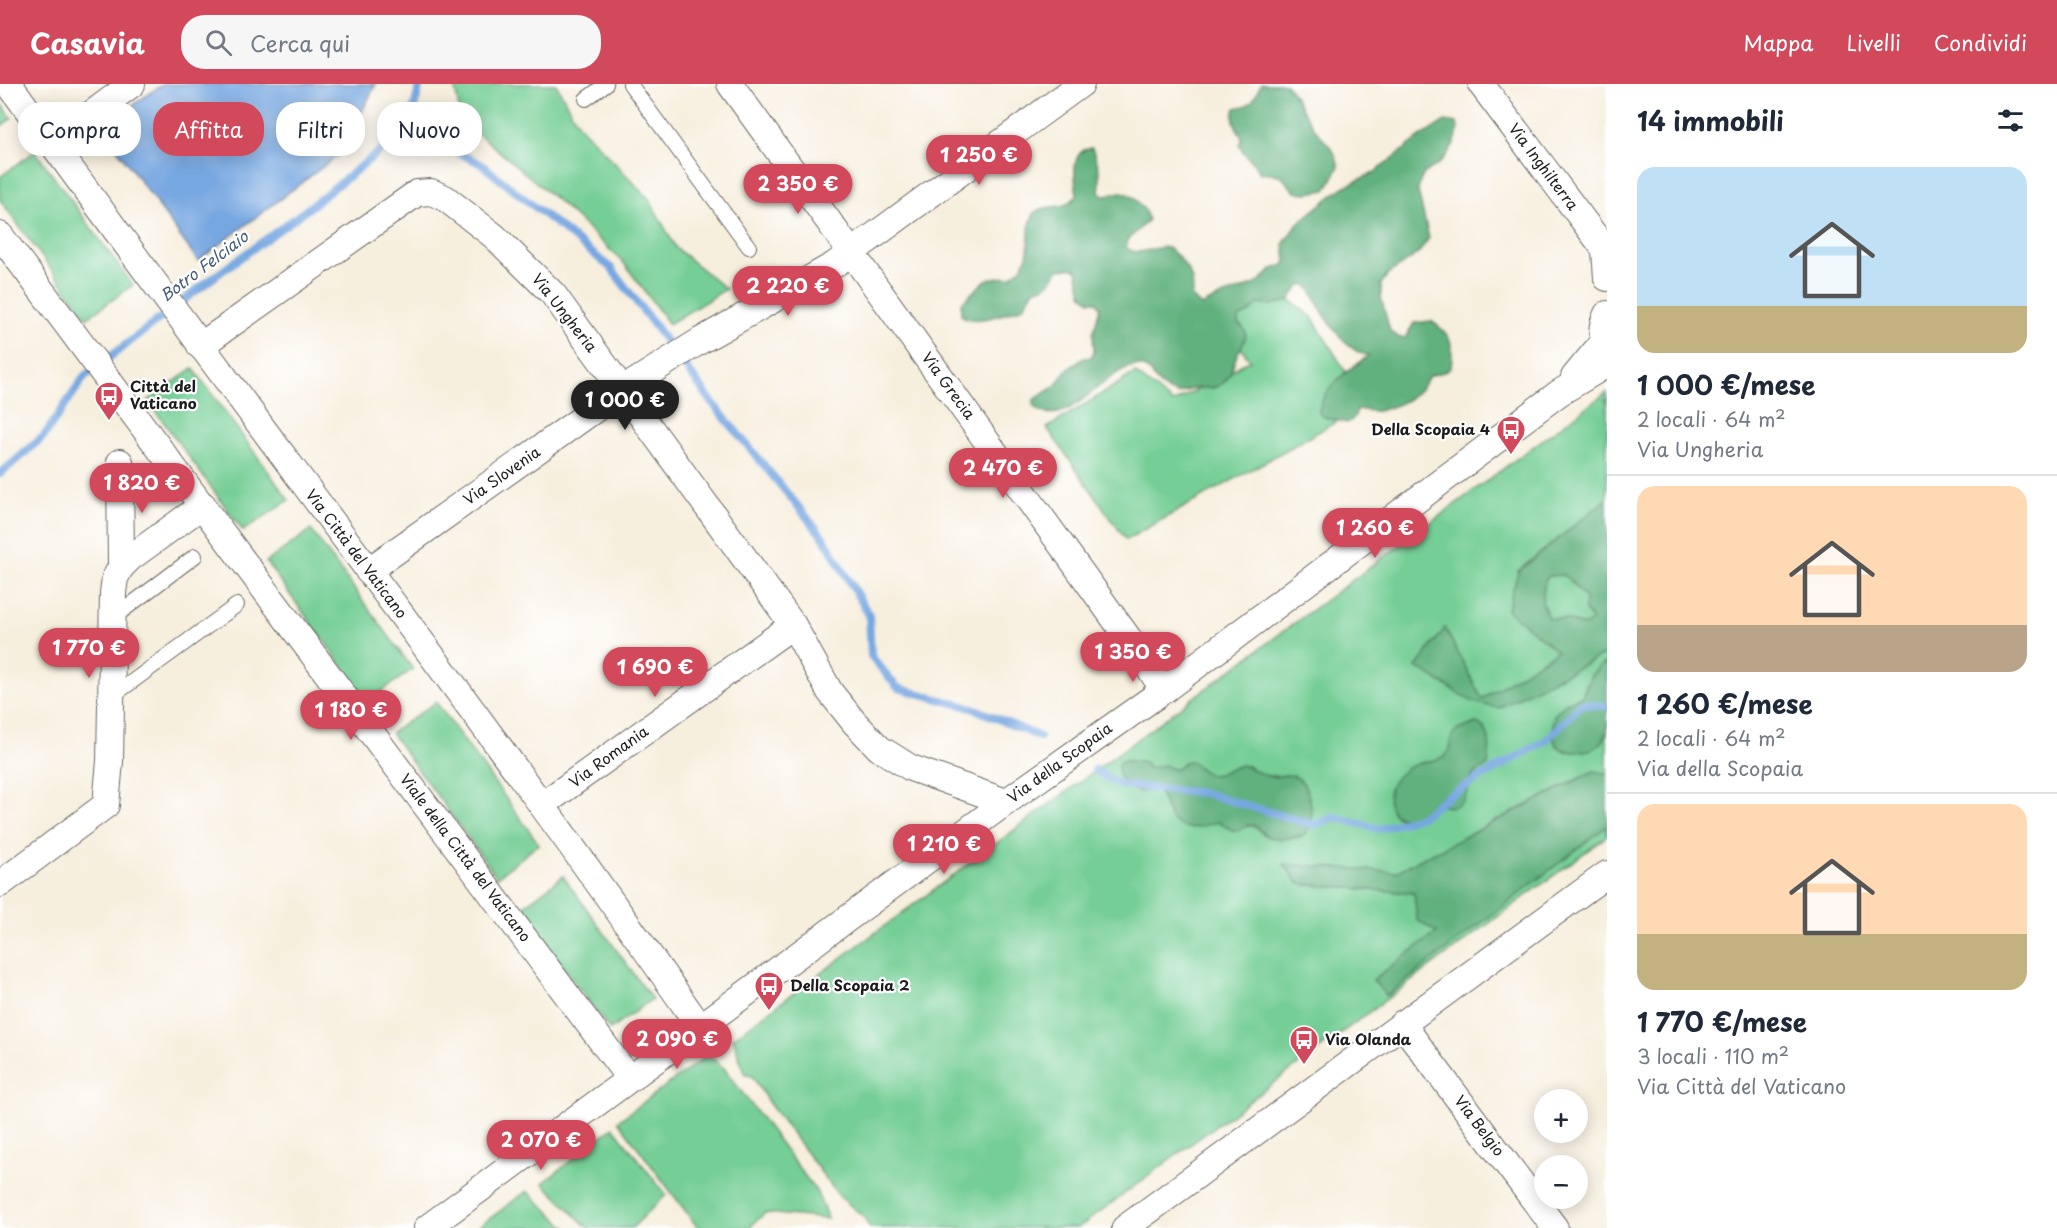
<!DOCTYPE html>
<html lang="it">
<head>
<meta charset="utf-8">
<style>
  :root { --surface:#fff; --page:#f6f6f7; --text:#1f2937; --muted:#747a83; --line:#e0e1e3; --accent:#d1495b }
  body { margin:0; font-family:"Playpen Sans",sans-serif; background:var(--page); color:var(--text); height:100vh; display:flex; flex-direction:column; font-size:22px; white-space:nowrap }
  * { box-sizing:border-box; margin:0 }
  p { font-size:20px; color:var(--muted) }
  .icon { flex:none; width:33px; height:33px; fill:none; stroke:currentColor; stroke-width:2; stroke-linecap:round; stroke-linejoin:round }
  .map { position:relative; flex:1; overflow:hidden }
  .side { display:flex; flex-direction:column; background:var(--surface); width:450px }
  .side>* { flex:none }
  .hud { position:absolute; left:18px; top:18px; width:570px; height:54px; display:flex; gap:12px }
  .tools { position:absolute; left:1534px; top:1005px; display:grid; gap:12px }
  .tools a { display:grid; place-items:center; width:54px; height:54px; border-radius:50%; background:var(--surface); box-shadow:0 3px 15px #0003; font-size:30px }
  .price { position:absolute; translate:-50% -51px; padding:0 14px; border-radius:21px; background:var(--accent); color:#fff; font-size:20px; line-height:39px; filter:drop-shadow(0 2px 3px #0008) }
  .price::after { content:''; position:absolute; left:50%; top:36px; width:18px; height:14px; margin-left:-9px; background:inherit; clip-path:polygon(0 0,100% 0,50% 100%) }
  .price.selected { background:#222; color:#fff }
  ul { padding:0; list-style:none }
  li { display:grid; align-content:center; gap:12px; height:318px; padding:0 30px }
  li+li { border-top:2px solid var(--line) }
  li span { display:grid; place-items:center; height:186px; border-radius:18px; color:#555 }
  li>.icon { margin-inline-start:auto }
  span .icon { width:108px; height:108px; fill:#fffc; stroke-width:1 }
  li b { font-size:26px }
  h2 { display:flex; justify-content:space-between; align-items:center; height:72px; padding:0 30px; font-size:26px }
  .pill { padding:0 21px; border-radius:24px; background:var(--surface); box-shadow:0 3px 15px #0003; font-size:21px; line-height:54px }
  .pill.selected { background:var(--accent); color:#fff }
  header { display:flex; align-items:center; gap:36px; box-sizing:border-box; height:84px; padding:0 30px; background:var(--accent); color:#fff }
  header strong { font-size:28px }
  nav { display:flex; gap:33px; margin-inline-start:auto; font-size:21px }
  .search { width:420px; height:54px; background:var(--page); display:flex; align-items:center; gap:15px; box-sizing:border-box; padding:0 21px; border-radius:24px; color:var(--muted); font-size:22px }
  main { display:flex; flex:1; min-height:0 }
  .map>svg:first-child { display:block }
  .green { fill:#75ce95; stroke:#487558; stroke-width:1.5; fill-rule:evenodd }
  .forest { fill:#60b17e; stroke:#3e664d; stroke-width:1.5; fill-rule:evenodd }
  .water { fill:#77a7e1; stroke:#4a627e; stroke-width:1.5 }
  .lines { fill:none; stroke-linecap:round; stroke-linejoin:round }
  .stream { stroke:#77a7e1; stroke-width:8 }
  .service-casing { stroke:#696660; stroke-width:16 }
  .minor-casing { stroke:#696660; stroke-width:28 }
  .service { stroke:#fff; stroke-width:14 }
  .minor { stroke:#fff; stroke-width:26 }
  .labels { text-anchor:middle; stroke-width:4.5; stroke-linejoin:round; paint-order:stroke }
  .street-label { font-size:15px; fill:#1c1c1c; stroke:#fff }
  .poi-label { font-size:15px; font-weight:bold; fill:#1c1c1c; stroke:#fff; text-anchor:start }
  .water-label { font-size:16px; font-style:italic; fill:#455b75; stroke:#fff }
</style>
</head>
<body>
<header>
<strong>Casavia</strong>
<div class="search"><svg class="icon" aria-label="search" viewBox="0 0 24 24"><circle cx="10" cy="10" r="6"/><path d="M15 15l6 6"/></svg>Cerca qui</div>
<nav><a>Mappa</a><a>Livelli</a><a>Condividi</a></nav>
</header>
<main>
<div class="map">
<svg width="1607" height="1144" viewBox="0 0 1607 1144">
  <rect width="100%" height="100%" fill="#fff"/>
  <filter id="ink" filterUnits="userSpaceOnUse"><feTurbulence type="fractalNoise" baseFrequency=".0167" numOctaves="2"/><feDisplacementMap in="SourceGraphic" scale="12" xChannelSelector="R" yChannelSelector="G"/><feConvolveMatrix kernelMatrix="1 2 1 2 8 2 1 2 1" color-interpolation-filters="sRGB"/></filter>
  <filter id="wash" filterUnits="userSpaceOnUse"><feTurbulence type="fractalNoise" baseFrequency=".008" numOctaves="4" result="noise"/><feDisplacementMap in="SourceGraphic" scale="24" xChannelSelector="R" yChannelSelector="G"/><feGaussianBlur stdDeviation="1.35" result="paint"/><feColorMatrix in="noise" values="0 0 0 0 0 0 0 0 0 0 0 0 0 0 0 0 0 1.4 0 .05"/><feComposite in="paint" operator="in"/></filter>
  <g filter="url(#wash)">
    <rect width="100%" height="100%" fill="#f7efde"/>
    <g class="green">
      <polygon points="454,0 556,0 578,40 649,115 676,164 726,205 669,240 623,178 558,117 461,35"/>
      <polygon points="0,18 12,34 0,43"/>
      <polygon points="35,67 133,201 87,234 0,116 0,93"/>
      <polygon points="1276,205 1312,233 1366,321 1126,456 1047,344 1135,289 1173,319 1250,276 1223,240"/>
      <polygon points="193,284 289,416 243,447 148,317"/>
      <path d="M1607 308V316H1605L1607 318V415L1518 487 1557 567 1482 615 1416 583 1498 624 1607 569V580H1602C1591 590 1586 599 1582 613L1576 614 1565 667C1584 667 1599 668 1607 647V690L1593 687 1396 788 1285 781 1299 800 1414 809 1438 848 1373 896 1386 912 1607 742V752L1078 1144H870L864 1133 839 1112 768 1018 753 993 744 989 733 954ZM1476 639 1488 652V663L1478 688C1464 694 1472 710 1459 719 1447 728 1443 718 1432 721 1422 724 1411 731 1401 735L1396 732 1388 716 1419 679 1436 677 1446 672 1450 667 1452 651ZM1190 677 1209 691 1221 690 1230 684 1248 682C1263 693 1269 693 1287 691L1300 754C1290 754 1280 756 1271 753 1249 747 1264 735 1232 746L1218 738 1188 743 1166 725 1161 709 1157 706 1138 708 1145 679 1149 684 1175 686 1184 678Z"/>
      <polygon points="311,446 413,585 368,617 266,478"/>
      <path d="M1561 491 1567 493 1586 515 1585 526 1592 536C1582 548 1575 537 1564 535 1559 534 1553 535 1548 535L1542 518 1545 495 1549 492Z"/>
      <polygon points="436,618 539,760 497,793 391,649"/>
      <polygon points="563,792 652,915 610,946 520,825"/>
      <polygon points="708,971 723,983 816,1107 828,1135 765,1129 749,1144 698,1144 618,1037"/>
      <polygon points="613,1043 666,1111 632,1144 588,1144 543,1099"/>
      <polygon points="527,1107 567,1144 477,1144"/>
    </g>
    <g class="forest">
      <path d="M1261 0H1286C1299 16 1306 36 1320 51 1331 65 1334 63 1339 83L1326 106 1307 109 1295 108 1280 91 1260 89C1255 78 1244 72 1239 61L1242 55C1238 43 1230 39 1235 24 1254 21 1253 16 1261 0Z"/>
      <path d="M1445 37 1457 39C1461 53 1448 72 1437 81 1434 84 1428 86 1425 89 1421 93 1419 101 1418 107L1429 154 1418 170 1388 190 1381 200V213L1390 247 1400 254H1405L1414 239 1431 237C1451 250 1454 259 1451 283L1447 287 1429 292C1418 314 1400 321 1378 327 1372 328 1365 325 1358 326L1352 336 1347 339 1324 333 1319 329C1320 306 1351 283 1369 272 1345 266 1333 244 1320 224 1315 216 1313 206 1305 200L1300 202 1288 217 1270 221 1258 220 1249 229 1238 234V240C1255 249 1239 264 1235 276 1230 288 1231 295 1218 302 1211 305 1207 304 1199 304 1192 304 1184 308 1177 310 1171 308 1165 305 1160 301 1154 296 1149 283 1140 282 1108 278 1068 352 1034 323V316L1056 301 1065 287 1084 274 1091 273 1094 268 1093 250 1100 223 1096 217H1090L1082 210 1077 186 1071 184 1059 185C1050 200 1050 201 1034 206L1024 222 1019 225C1004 230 974 242 961 231V219L986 196 991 194 1010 193C1041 172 1020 152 1035 128 1050 118 1064 129 1077 111 1075 95 1069 65 1092 64 1098 79 1102 91 1099 108L1103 112C1110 113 1116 107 1122 108 1133 110 1147 126 1148 136L1127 157 1126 163C1140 176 1156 158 1170 165 1183 176 1198 195 1191 212L1201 222 1222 212 1256 200 1273 185 1284 181 1286 177 1284 159 1298 139 1330 113 1344 103 1375 88 1420 53Z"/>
      <path d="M1607 415V569L1498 624 1473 618 1416 583 1445 544 1482 615 1557 567 1507 526 1518 488ZM1561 491 1567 493 1585 514V526L1592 536C1582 548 1575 537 1564 535 1559 534 1553 535 1548 534L1542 518 1545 496 1549 492Z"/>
      <path d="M1602 580H1607V647C1605 652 1604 657 1600 660 1590 669 1564 672 1556 660 1551 652 1553 640 1554 631L1566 619 1582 613 1591 591Z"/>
      <path d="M1476 639C1493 644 1490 667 1488 681 1483 685 1471 690 1469 696 1467 700 1469 706 1467 710 1457 729 1447 721 1433 721 1401 758 1367 713 1406 685 1418 677 1434 678 1446 672 1451 665 1449 651 1456 647 1461 644 1470 642 1476 639Z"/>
      <path d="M1121 677C1132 677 1142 675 1149 684L1165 681 1175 686 1184 678 1190 677 1209 691H1215L1241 681C1251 683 1257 689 1267 692 1276 695 1285 689 1294 692 1309 698 1313 725 1311 738 1310 743 1307 747 1305 751L1281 755 1268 753 1254 741H1248L1239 747 1232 746 1218 738C1207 740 1192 747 1181 742 1164 736 1165 708 1156 706 1148 704 1140 708 1132 706L1119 693 1118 682Z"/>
      <polygon points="1594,687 1607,690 1607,742 1386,912 1373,896 1437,848 1417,836 1414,809 1299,800 1284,780 1396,788"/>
    </g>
    <polygon class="water" points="163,0 376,0 341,69 198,177 101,43"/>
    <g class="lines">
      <g class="stream">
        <polyline points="409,44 481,80 611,184 715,322 824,454 869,531 871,572 898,604 975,625 1040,653"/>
        <polyline points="0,390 44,352 85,292 218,190 306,126 409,44 420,0"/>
        <polyline points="1095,686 1120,701 1204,709 1314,741 1335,733 1380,745 1422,732 1448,712 1545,657 1582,620 1607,622"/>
      </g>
    </g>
  </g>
  <g filter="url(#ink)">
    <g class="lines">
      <g class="service-casing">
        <g id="service">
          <polyline points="630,0 749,163"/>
          <polyline points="586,15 606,0"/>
          <polyline points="113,534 195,472"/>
          <polyline points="111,613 237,521"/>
        </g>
      </g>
      <g class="minor-casing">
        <g id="minor">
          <path d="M9 0C237 316 477 623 700 943"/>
          <polyline points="730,0 1139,569 1164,606"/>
          <polyline points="1481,0 1607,168"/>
          <polyline points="52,59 132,0"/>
          <polyline points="0,151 629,994"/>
          <polyline points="1605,166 1607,194"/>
          <path d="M1607 230C1601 242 1600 253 1607 265"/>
          <polyline points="200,262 417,109 431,108 445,114 494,152 553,210 793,541 830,608 854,638 879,664 911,684 1006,718"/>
          <polyline points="1574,293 1603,258"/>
          <polyline points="120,378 121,483"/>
          <polyline points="368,487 622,306 700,257 834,181 1081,0"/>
          <polyline points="542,721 793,541"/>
          <polyline points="0,800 106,721 110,677 113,509 115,494 121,483 130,474 203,421"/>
          <polyline points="1403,939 1412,953 1555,1144"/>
          <polyline points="427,1144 1006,718 1164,606 1559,309 1607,280"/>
          <polyline points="1125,1144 1607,790"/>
        </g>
      </g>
      <use href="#service" class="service"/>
      <use href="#minor" class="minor"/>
    </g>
  </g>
  <defs>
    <g id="bus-pin" transform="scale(1.5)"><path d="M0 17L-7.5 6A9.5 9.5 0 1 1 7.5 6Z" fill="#d1495b" stroke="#fff"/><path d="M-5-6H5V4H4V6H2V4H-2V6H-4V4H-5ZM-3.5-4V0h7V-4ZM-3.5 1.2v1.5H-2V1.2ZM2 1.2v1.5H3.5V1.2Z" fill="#fff"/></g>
  </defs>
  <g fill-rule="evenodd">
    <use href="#bus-pin" x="109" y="312"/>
    <use href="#bus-pin" x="1511" y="346"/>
    <use href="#bus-pin" x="769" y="902"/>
    <use href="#bus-pin" x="1304" y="956"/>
  </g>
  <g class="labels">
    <g class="street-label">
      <text transform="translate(1543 83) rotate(53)" y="5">Via Inghilterra</text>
      <text transform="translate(564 229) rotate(52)" y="5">Via Ungheria</text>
      <text transform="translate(948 302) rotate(54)" y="5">Via Grecia</text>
      <text transform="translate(502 392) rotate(-35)" y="5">Via Slovenia</text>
      <text transform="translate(356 470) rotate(53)" y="5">Via Città del Vaticano</text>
      <text transform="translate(609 673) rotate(-36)" y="5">Via Romania</text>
      <text transform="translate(1060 679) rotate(-36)" y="5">Via della Scopaia</text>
      <text transform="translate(465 774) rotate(53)" y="5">Viale della Città del Vaticano</text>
      <text transform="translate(1479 1042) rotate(53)" y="5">Via Belgio</text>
    </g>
    <g class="poi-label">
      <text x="130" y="308">Città del<tspan x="130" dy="17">Vaticano</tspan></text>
      <text x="1490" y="351" text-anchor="end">Della Scopaia 4</text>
      <text x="790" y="907">Della Scopaia 2</text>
      <text x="1325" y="961">Via Olanda</text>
    </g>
    <g class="water-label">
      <text transform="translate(204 182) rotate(-37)" y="6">Botro Felciaio</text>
    </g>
  </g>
</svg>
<div class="tools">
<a>+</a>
<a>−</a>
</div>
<b class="price" style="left:979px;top:102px">1 250 €</b>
<b class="price" style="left:798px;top:131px">2 350 €</b>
<b class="price" style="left:788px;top:233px">2 220 €</b>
<b class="price selected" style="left:625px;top:347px">1 000 €</b>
<b class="price" style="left:1003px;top:415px">2 470 €</b>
<b class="price" style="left:142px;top:430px">1 820 €</b>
<b class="price" style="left:1375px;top:475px">1 260 €</b>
<b class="price" style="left:89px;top:595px">1 770 €</b>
<b class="price" style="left:1133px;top:599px">1 350 €</b>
<b class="price" style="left:655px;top:614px">1 690 €</b>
<b class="price" style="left:351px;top:657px">1 180 €</b>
<b class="price" style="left:944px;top:791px">1 210 €</b>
<b class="price" style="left:677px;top:986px">2 090 €</b>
<b class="price" style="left:541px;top:1087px">2 070 €</b>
<div class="hud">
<a class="pill">Compra</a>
<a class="pill selected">Affitta</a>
<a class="pill">Filtri</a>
<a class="pill">Nuovo</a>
</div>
</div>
<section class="side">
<h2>14 immobili<svg class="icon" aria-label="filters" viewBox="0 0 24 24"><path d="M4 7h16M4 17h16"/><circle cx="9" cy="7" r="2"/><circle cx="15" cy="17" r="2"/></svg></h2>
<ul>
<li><span style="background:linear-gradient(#bfe0f5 75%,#c2b280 0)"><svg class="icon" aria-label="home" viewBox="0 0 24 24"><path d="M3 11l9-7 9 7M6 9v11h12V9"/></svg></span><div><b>1 000 €/mese</b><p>2 locali · 64 m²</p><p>Via Ungheria</p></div></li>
<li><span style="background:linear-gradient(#ffd9b3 75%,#b9a48a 0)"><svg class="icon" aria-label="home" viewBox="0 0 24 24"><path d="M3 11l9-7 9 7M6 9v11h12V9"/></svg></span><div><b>1 260 €/mese</b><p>2 locali · 64 m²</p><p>Via della Scopaia</p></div></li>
<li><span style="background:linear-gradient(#ffd9b3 70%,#c2b280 0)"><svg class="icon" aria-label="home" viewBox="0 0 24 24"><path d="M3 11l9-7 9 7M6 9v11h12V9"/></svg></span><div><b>1 770 €/mese</b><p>3 locali · 110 m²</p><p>Via Città del Vaticano</p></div></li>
</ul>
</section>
</main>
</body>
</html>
